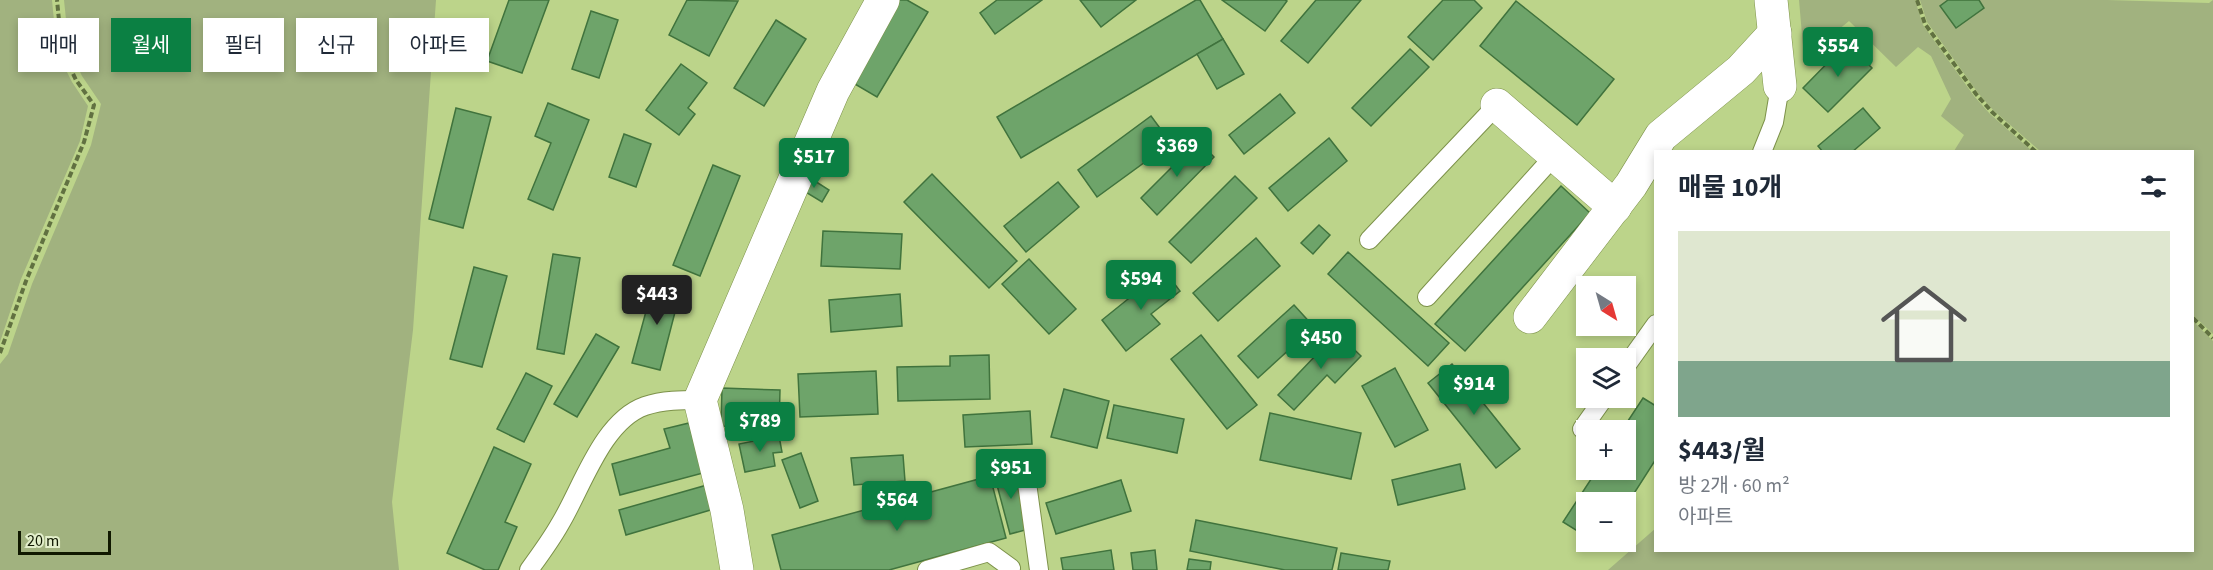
<!DOCTYPE html>
<html lang="ko">
<head>
<meta charset="utf-8">
<style>
  :root { --surface:#fff; --page:#f2f2f3; --text:#1f2937; --muted:#747a83; --accent:#0b8043 }
  body { margin:0; font-family:"Source Sans 3","Noto Sans KR",sans-serif; background:var(--page); color:var(--text); height:100vh; display:flex; flex-direction:column; font-size:22px; white-space:nowrap }
  * { box-sizing:border-box; margin:0 }
  p { font-size:20px; color:var(--muted) }
  .icon { flex:none; width:33px; height:33px; fill:none; stroke:currentColor; stroke-width:2; stroke-linecap:round; stroke-linejoin:round }
  .map { position:relative; flex:1; overflow:hidden }
  .details { position:absolute; left:1654px; top:150px; width:540px; height:402px; display:flex; flex-direction:column; background:var(--surface); border-radius:0px; box-shadow:0 3px 9px #0003 }
  .details>* { flex:none }
  .hud { position:absolute; left:18px; top:18px; width:570px; height:54px; display:flex; gap:12px }
  .needle { width:39px; rotate:143deg }
  .fabs { position:absolute; left:1576px; top:276px; display:grid; gap:12px }
  .fabs a { display:grid; place-items:center; width:60px; height:60px; border-radius:0px; background:var(--surface); box-shadow:0 3px 9px #0003; font-size:30px }
  .scale { position:absolute; left:18px; bottom:15px; width:93px; box-sizing:border-box; padding-left:6px; border:3px solid #101800; border-top:0; font-size:16px; line-height:21px; white-space:nowrap; color:#101800; -webkit-text-stroke:4px #e3efcb; paint-order:stroke }
  .price { position:absolute; translate:-50% -51px; padding:0 14px; border-radius:6px; background:var(--accent); color:#fff; font-size:20px; line-height:39px; filter:drop-shadow(0 2px 3px #0008) }
  .price::after { content:''; position:absolute; left:50%; top:36px; width:18px; height:14px; margin-left:-9px; background:inherit; clip-path:polygon(0 0,100% 0,50% 100%) }
  .price.current { background:#222; color:#fff }
  ul { padding:0; list-style:none }
  li { display:grid; align-content:center; gap:12px; height:318px; padding:0 24px }
  li span { display:grid; place-items:center; height:186px; border-radius:0px; color:#555 }
  li>.icon { margin-inline-start:auto }
  span .icon { width:108px; height:108px; fill:#fffc; stroke-width:1 }
  li b { font-size:26px }
  h2 { display:flex; justify-content:space-between; align-items:center; height:72px; padding:0 24px; font-size:26px }
  .chip { padding:0 21px; border-radius:0px; background:var(--surface); box-shadow:0 3px 9px #0003; font-size:21px; line-height:54px }
  .chip.current { background:var(--accent); color:#fff }
  .map>svg:first-child { display:block }
  .green { fill:#a1b27f }
  .building { fill:#6ea46a; stroke:#40733d; stroke-width:1.5 }
  .lines { fill:none; stroke-linecap:round; stroke-linejoin:round }
  .lane-casing { stroke:#7d924a; stroke-width:20 }
  .street-casing { stroke:#7d924a; stroke-width:34 }
  .path { stroke:#617141; stroke-width:4; stroke-dasharray:6 3; stroke-linecap:butt }
  .lane { stroke:#fff; stroke-width:18 }
  .street { stroke:#fff; stroke-width:33 }
</style>
</head>
<body>
<div class="map">
<svg width="2213" height="570" viewBox="0 0 2213 570">
  <rect width="100%" height="100%" fill="#bcd48a"/>
  <g class="green">
    <polygon points="0,0 52,0 57,52 72,82 88,106 80,141 21,279 0,342"/>
    <polygon points="64,0 436,0 413,330 392,502 399,570 0,570 0,364 8,354 32,284 91,145 101,104 82,76 69,49"/>
    <polygon points="1799,0 1915,0 1923,25 1974,96 1990,114 2032,151 1954,151 1964,135 1941,116 1951,99 1931,56 1918,47 1896,67 1849,21 1804,58"/>
    <polygon points="1920,0 2107,0 2209,3 2213,0 2213,334 2193,315 2193,152 2040,151 1993,110 1978,93 1927,22"/>
    <polygon points="2193,321 2213,341 2213,570 1608,570 1656,528 1656,550 2193,550"/>
  </g>
  <g class="building">
    <polygon points="509,0 549,0 522,73 487,61"/>
    <polygon points="687,0 738,1 709,56 669,35"/>
    <polygon points="896,0 907,0 928,12 877,97 848,80"/>
    <polygon points="997,0 1042,0 995,34 980,13"/>
    <polygon points="1080,0 1136,0 1101,27"/>
    <polygon points="1196,0 1200,0 1223,39 1021,158 997,117"/>
    <polygon points="1222,0 1285,0 1287,1 1265,31"/>
    <polygon points="1316,0 1361,0 1308,63 1281,41"/>
    <polygon points="1443,0 1474,0 1482,8 1433,60 1408,37"/>
    <polygon points="1948,0 1979,0 1984,8 1956,28 1940,6"/>
    <polygon points="1516,1 1614,79 1577,125 1480,46"/>
    <polygon points="591,11 618,20 599,78 572,69"/>
    <polygon points="776,20 806,39 764,106 734,88"/>
    <polygon points="1223,39 1244,74 1217,89 1197,54"/>
    <polygon points="1847,43 1872,68 1828,112 1803,88"/>
    <polygon points="1410,49 1429,67 1371,126 1352,108"/>
    <polygon points="681,64 707,83 688,108 695,114 679,135 646,110"/>
    <polygon points="1280,94 1295,113 1244,154 1229,135"/>
    <polygon points="548,103 589,120 553,210 528,199 551,143 535,136"/>
    <polygon points="456,108 491,117 463,228 429,219"/>
    <polygon points="1863,108 1880,128 1852,152 1823,152 1818,146"/>
    <polygon points="1151,116 1171,143 1097,197 1078,170"/>
    <polygon points="624,134 651,144 636,187 609,177"/>
    <polygon points="1329,138 1347,161 1288,211 1269,188"/>
    <polygon points="1198,141 1214,157 1157,215 1141,198"/>
    <polygon points="713,165 740,176 700,276 673,265"/>
    <polygon points="932,174 1017,261 989,288 904,202"/>
    <polygon points="807,176 829,190 822,202 799,188"/>
    <polygon points="1235,176 1257,198 1191,263 1169,242"/>
    <polygon points="1058,182 1079,207 1026,252 1004,226"/>
    <polygon points="1561,186 1590,213 1465,351 1435,324"/>
    <polygon points="1319,225 1330,235 1313,254 1301,243"/>
    <polygon points="823,231 902,234 900,269 821,266"/>
    <polygon points="1256,238 1280,266 1218,321 1193,293"/>
    <polygon points="1348,252 1449,343 1428,366 1328,274"/>
    <polygon points="553,254 580,258 564,354 537,349"/>
    <polygon points="1029,259 1076,309 1049,334 1002,284"/>
    <polygon points="474,267 507,276 482,367 450,359"/>
    <polygon points="1164,270 1180,291 1151,314 1160,324 1126,351 1102,320"/>
    <polygon points="654,282 681,289 660,370 632,363"/>
    <polygon points="900,294 902,326 831,332 829,300"/>
    <polygon points="1294,305 1314,327 1258,378 1238,356"/>
    <polygon points="1337,333 1361,356 1335,383 1327,375 1294,410 1278,395"/>
    <polygon points="596,334 619,347 577,417 554,404"/>
    <polygon points="1201,335 1257,405 1227,429 1171,359"/>
    <polygon points="989,355 990,399 898,401 897,367 950,366 950,356"/>
    <polygon points="1452,364 1520,449 1496,468 1428,383"/>
    <polygon points="1395,368 1428,430 1395,447 1362,386"/>
    <polygon points="876,371 878,414 800,417 798,374"/>
    <polygon points="526,373 552,386 524,442 497,429"/>
    <polygon points="722,388 780,390 779,428 721,426"/>
    <polygon points="1064,389 1109,401 1097,448 1051,437"/>
    <polygon points="1643,398 1656,406 1656,459 1626,506 1626,502 1587,502 1587,537 1563,522 1597,470 1626,470 1626,430 1622,430"/>
    <polygon points="1114,405 1184,419 1177,453 1107,438"/>
    <polygon points="1030,411 1032,444 965,447 963,415"/>
    <polygon points="1270,413 1361,433 1351,479 1260,460"/>
    <polygon points="689,423 703,473 620,495 612,464 670,448 664,429"/>
    <polygon points="779,436 782,452 773,453 775,466 745,472 739,444"/>
    <polygon points="494,447 531,464 505,522 517,527 498,570 485,570 447,553"/>
    <polygon points="801,453 818,501 800,508 782,460"/>
    <polygon points="903,455 905,481 854,485 851,458"/>
    <polygon points="1460,464 1465,489 1398,505 1392,480"/>
    <polygon points="1012,465 1029,529 1010,534 993,470"/>
    <polygon points="990,476 1006,538 889,570 781,570 772,535"/>
    <polygon points="1121,480 1131,511 1056,534 1046,503"/>
    <polygon points="707,485 714,509 626,535 619,510"/>
    <polygon points="1196,520 1337,548 1332,570 1285,570 1190,551"/>
    <polygon points="1111,550 1114,570 1063,570 1061,558"/>
    <polygon points="1155,550 1157,570 1133,570 1131,553"/>
    <polygon points="1341,553 1390,561 1388,570 1338,570"/>
    <polygon points="1189,559 1211,562 1210,570 1187,570"/>
  </g>
  <g class="lines">
    <g class="lane-casing">
      <g id="lane">
        <polyline points="1762,152 1774,122 1780,86"/>
        <polyline points="1369,240 1497,105"/>
        <polyline points="1427,297 1555,155"/>
        <polyline points="1626,366 1656,324"/>
        <polyline points="1582,429 1604,398"/>
        <polyline points="1027,483 1039,570"/>
        <path d="M529 570C540 555 551 540 560 524 582 488 602 421 645 406 663 400 682 400 700 400"/>
        <polyline points="927,570 989,552 1011,568 1008,570"/>
      </g>
    </g>
    <g class="street-casing">
      <g id="street">
        <polyline points="1771,0 1780,86"/>
        <polyline points="1497,105 1615,207"/>
        <polyline points="1530,317 1631,185 1661,136 1741,70 1775,33"/>
        <polyline points="737,570 727,510 700,400 833,91 883,0"/>
      </g>
    </g>
    <g class="path">
      <polyline points="1917,0 1925,24 1976,94 1992,112 2036,152"/>
      <polyline points="2193,318 2213,338"/>
      <polyline points="0,353 26,281 84,142 94,105 76,80 62,51 57,0"/>
    </g>
    <use href="#lane" class="lane"/>
    <use href="#street" class="street"/>
  </g>
</svg>
<div class="fabs">
<a><svg class="needle" viewBox="-14 -14 28 28"><path d="M0-13l5 13h-10z" fill="#e53935"/><path d="M0 13l5-13h-10z" fill="#747a83"/></svg></a>
<a><svg class="icon" aria-label="layers" viewBox="0 0 24 24"><path d="M12 4l9 5-9 5-9-5zM3 14l9 5 9-5"/></svg></a>
<a>+</a>
<a>−</a>
</div>
<div class="scale">20 m</div>
<b class="price" style="left:1838px;top:78px">$554</b>
<b class="price" style="left:1177px;top:178px">$369</b>
<b class="price" style="left:814px;top:189px">$517</b>
<b class="price" style="left:1141px;top:311px">$594</b>
<b class="price current" style="left:657px;top:326px">$443</b>
<b class="price" style="left:1321px;top:370px">$450</b>
<b class="price" style="left:1474px;top:416px">$914</b>
<b class="price" style="left:760px;top:453px">$789</b>
<b class="price" style="left:1011px;top:500px">$951</b>
<b class="price" style="left:897px;top:532px">$564</b>
<div class="hud">
<a class="chip">매매</a>
<a class="chip current">월세</a>
<a class="chip">필터</a>
<a class="chip">신규</a>
<a class="chip">아파트</a>
</div>
<section class="details">
<h2>매물 10개<svg class="icon" aria-label="filters" viewBox="0 0 24 24"><path d="M4 7h16M4 17h16"/><circle cx="9" cy="7" r="2"/><circle cx="15" cy="17" r="2"/></svg></h2>
<ul>
<li><span style="background:linear-gradient(#dfe7d0 70%,#7fa58c 0)"><svg class="icon" aria-label="home" viewBox="0 0 24 24"><path d="M3 11l9-7 9 7M6 9v11h12V9"/></svg></span><div><b>$443/월</b><p>방 2개 · 60 m²</p><p>아파트</p></div></li>
</ul>
</section>
</div>
</body>
</html>
